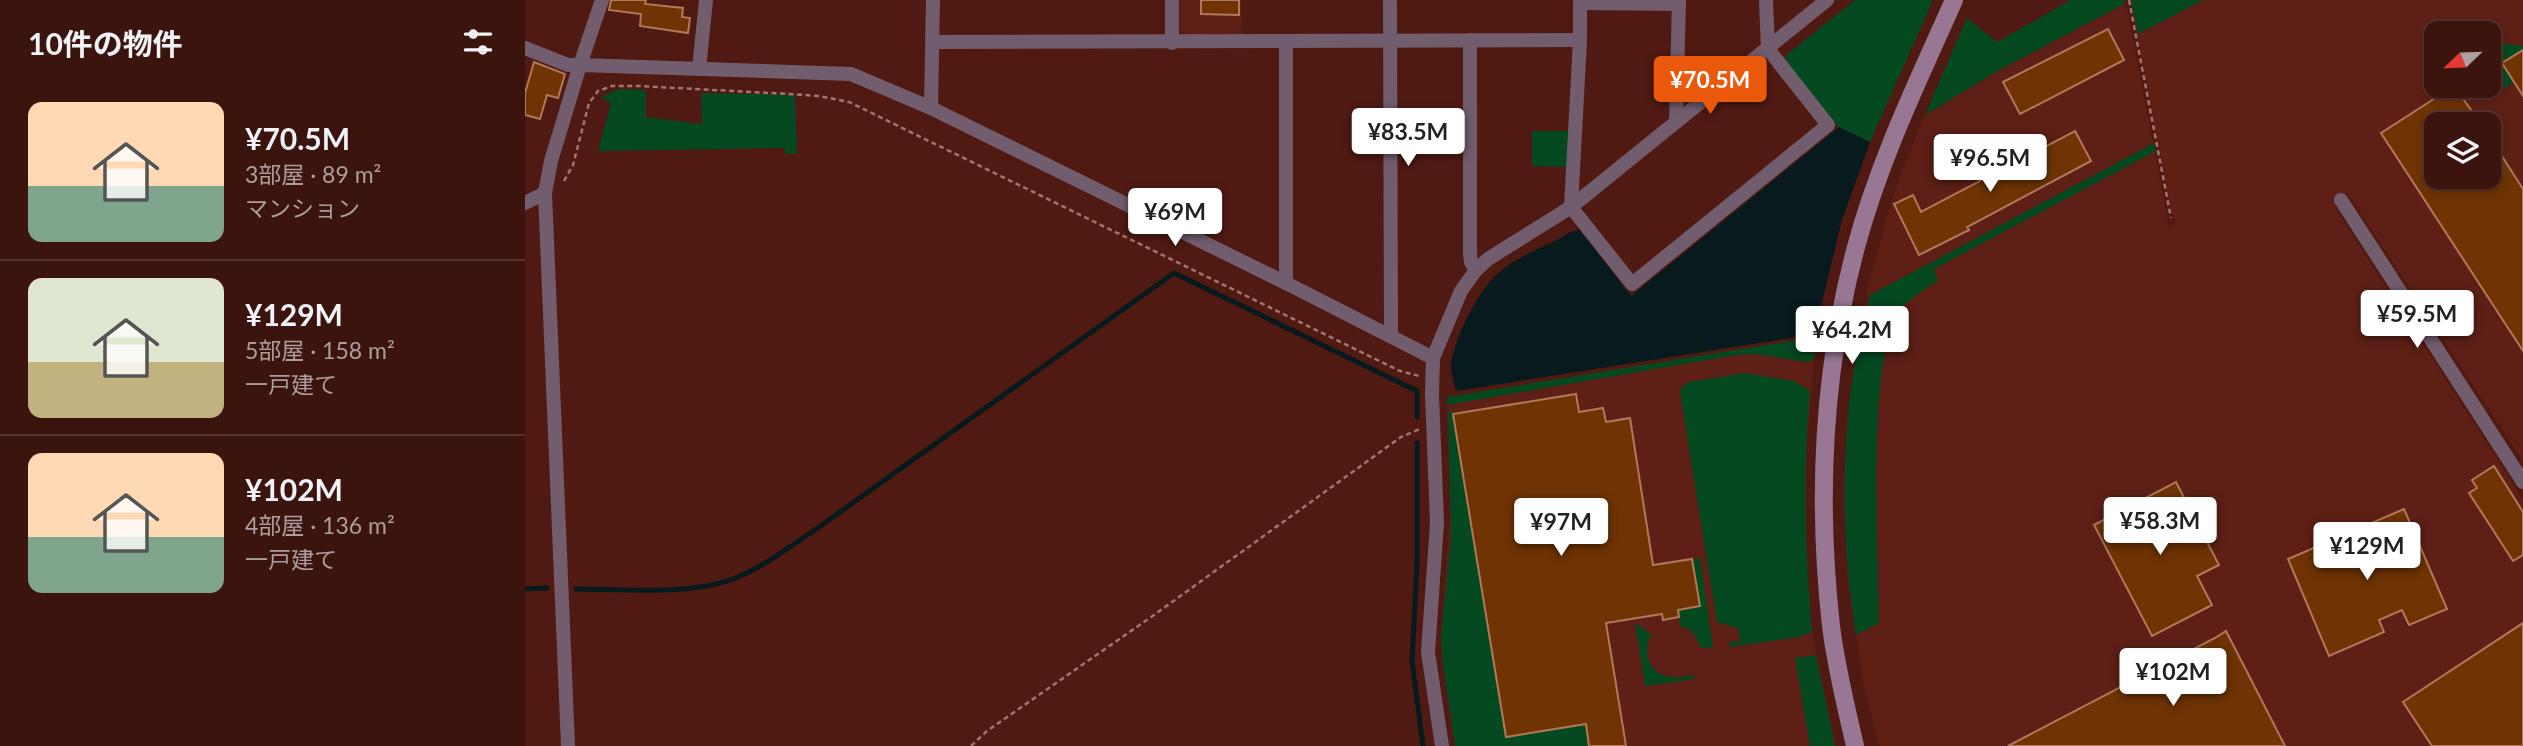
<!DOCTYPE html>
<html lang="ja">
<head>
<meta charset="utf-8">
<style>
  :root { --surface:#3c140e; --page:#47211c; --text:#f1f3f6; --muted:#ac9e9e; --line:#55332e; --accent:#ea580c }
  body { margin:0; font-family:Lato,"Noto Sans JP",sans-serif; background:var(--page); color:var(--text); height:100vh; display:flex; flex-direction:column; font-size:26px; white-space:nowrap }
  * { box-sizing:border-box; margin:0 }
  p { font-size:23px; color:var(--muted) }
  .icon { flex:none; width:38px; height:38px; fill:none; stroke:currentColor; stroke-width:2; stroke-linecap:round; stroke-linejoin:round }
  .map { position:relative; flex:1; overflow:hidden }
  .drawer { display:flex; flex-direction:column; background:var(--surface); width:525px }
  .drawer>* { flex:none }
  .needle { width:46px; rotate:247deg }
  .tools { position:absolute; left:1899px; top:21px; display:grid; gap:14px }
  .tools a { display:grid; place-items:center; width:77px; height:77px; border-radius:14px; background:var(--surface); box-shadow:0 4px 10px #0003,0 0 0 2px var(--line); font-size:35px }
  .price { position:absolute; translate:-50% -60px; padding:0 16px; border-radius:7px; background:#fff; color:#222; font-size:23px; line-height:46px; filter:drop-shadow(0 2px 4px #0008) }
  .price::after { content:''; position:absolute; left:50%; top:42px; width:21px; height:16px; margin-left:-10px; background:inherit; clip-path:polygon(0 0,100% 0,50% 100%) }
  .price.current { background:var(--accent); color:#fff }
  ul { padding:0; list-style:none }
  li { display:flex; align-items:center; gap:21px; height:175px; padding:0 28px }
  li+li { border-top:2px solid var(--line) }
  li span { display:grid; place-items:center; flex:none; width:196px; height:140px; border-radius:14px; color:#555 }
  li>.icon { margin-inline-start:auto }
  span .icon { width:84px; height:84px; fill:#fffc; stroke-width:1 }
  li b { font-size:30px }
  h2 { display:flex; justify-content:space-between; align-items:center; height:84px; padding:0 28px; font-size:30px }
  main { display:flex; flex:1; min-height:0 }
  .map>svg:first-child { display:block }
  .built { fill:#5e2016; fill-rule:evenodd }
  .green { fill:#054921 }
  .water { fill:#071a1d }
  .lines { fill:none; stroke-linecap:round; stroke-linejoin:round }
  .stream { stroke:#071a1d; stroke-width:5 }
  .building { fill:#6f3304; stroke:#b17959; stroke-width:2 }
  .path { stroke:#a1756d; stroke-width:2.5; stroke-dasharray:5 3.5; stroke-linecap:butt }
  .street { stroke:#725d6f; stroke-width:14 }
  .secondary { stroke:#977793; stroke-width:18 }
</style>
</head>
<body>
<main>
<section class="drawer">
<h2>10件の物件<svg class="icon" aria-label="filters" viewBox="0 0 24 24"><path d="M4 7h16M4 17h16"/><circle cx="9" cy="7" r="2"/><circle cx="15" cy="17" r="2"/></svg></h2>
<ul>
<li><span style="background:linear-gradient(#ffd9b3 60%,#7fa58c 0)"><svg class="icon" aria-label="home" viewBox="0 0 24 24"><path d="M3 11l9-7 9 7M6 9v11h12V9"/></svg></span><div><b>¥70.5M</b><p>3部屋 · 89 m²</p><p>マンション</p></div></li>
<li><span style="background:linear-gradient(#dfe7d0 60%,#c2b280 0)"><svg class="icon" aria-label="home" viewBox="0 0 24 24"><path d="M3 11l9-7 9 7M6 9v11h12V9"/></svg></span><div><b>¥129M</b><p>5部屋 · 158 m²</p><p>一戸建て</p></div></li>
<li><span style="background:linear-gradient(#ffd9b3 60%,#7fa58c 0)"><svg class="icon" aria-label="home" viewBox="0 0 24 24"><path d="M3 11l9-7 9 7M6 9v11h12V9"/></svg></span><div><b>¥102M</b><p>4部屋 · 136 m²</p><p>一戸建て</p></div></li>
</ul>
</section>
<div class="map">
<svg width="1998" height="746" viewBox="0 0 1998 746">
  <rect width="100%" height="100%" fill="#501a12"/>
  <g class="built">
    <polygon points="655,0 717,0 716,37 662,36 655,30"/>
    <path d="M1612 0H1998V461L1822 192 1810 208 1998 499V746H1355L1340 692 1323 585 1320 500 1321 451 1329 370 1344 296 1340 297 1369 192 1400 115 1469 73 1601 3 1644 228 1652 223 1646 211 1606 1ZM1911 33H1964V86H1911ZM1911 124H1964V177H1911Z"/>
    <polygon points="1291,337 1281,446 1281,558 1287,632 1310,746 930,746 918,666 916,636 926,506 922,397"/>
  </g>
  <g class="green">
    <polygon points="1330,0 1408,0 1345,142 1314,127 1260,61 1261,55"/>
    <polygon points="1546,0 1598,0 1601,3 1469,73 1400,115 1442,18 1472,42"/>
    <polygon points="1612,0 1678,0 1613,34 1606,1"/>
    <polygon points="1975,43 1998,46 1998,50 1977,63 1989,82 1978,89 1964,68 1964,50"/>
    <polygon points="95,89 121,90 121,117 177,124 176,93 270,95 272,154 261,154 259,148 255,148 73,151 86,103 75,97"/>
    <polygon points="1007,131 1043,131 1042,167 1007,166"/>
    <path d="M1629 143 1631 151 1409 269 1413 281C1400 289 1385 298 1375 310 1341 354 1354 561 1354 623L1331 635C1317 548 1315 456 1329 368 1333 344 1339 319 1345 295Z"/>
    <polygon points="1291,337 1289,360 1281,362 1232,354 1211,355 922,405 922,397"/>
    <path d="M1219 373 1269 381 1285 391C1278 472 1280 551 1287 632L1274 637 1205 647 1204 642 1215 641 1213 628 1192 622 1155 393 1156 388 1164 382Z"/>
    <polygon points="928,411 981,737 1061,724 1064,746 930,746 918,666 916,636 926,537 923,412"/>
    <polygon points="1175,558 1188,648 1176,648 1167,631 1155,626 1153,610 1175,606 1167,559"/>
    <path d="M1110 623 1126 634C1118 650 1122 671 1141 676 1150 679 1160 676 1169 675L1170 679 1120 686Z"/>
    <polygon points="1291,655 1310,746 1285,746 1270,658"/>
  </g>
  <path class="water" d="M1314 127 1345 142 1317 220 1293 319 1291 334 931 391C929 384 927 377 926 370 925 345 952 294 969 277 984 262 1007 251 1026 243 1036 239 1044 230 1055 230L1106 296Z"/>
  <g class="lines">
    <g class="stream">
      <polyline points="892,443 892,562 887,661 898,746"/>
      <polyline points="0,589 22,588"/>
      <path d="M51 589C98 589 169 596 213 577 239 566 263 548 287 532L649 273 892 391V417"/>
    </g>
  </g>
  <g class="building">
    <polygon points="86,0 121,0 120,4 158,8 157,17 165,18 163,33 115,26 116,14 84,10"/>
    <polygon points="676,0 714,0 714,15 676,14"/>
    <polygon points="1583,29 1599,60 1495,114 1478,82"/>
    <polygon points="1998,50 1998,96 1977,63"/>
    <polygon points="9,62 40,74 33,98 22,95 15,119 0,115 0,93"/>
    <polygon points="1929,86 1956,124 1911,124 1911,177 1964,177 1964,136 1998,189 1998,351 1856,133"/>
    <polygon points="1550,131 1566,161 1442,227 1444,230 1394,255 1369,204 1388,195 1396,212"/>
    <polygon points="1051,394 1054,412 1078,408 1081,422 1105,418 1128,565 1167,559 1175,606 1153,610 1154,617 1138,620 1137,614 1081,623 1101,746 1064,746 1061,724 981,737 928,414"/>
    <polygon points="1969,466 1998,512 1998,555 1988,561 1944,493 1952,488 1947,480"/>
    <polygon points="1651,482 1694,565 1672,576 1687,605 1627,636 1569,525"/>
    <polygon points="1879,509 1922,609 1884,625 1877,610 1854,620 1859,632 1804,656 1763,559"/>
    <polygon points="1998,623 1998,746 1907,746 1878,702"/>
    <polygon points="1701,631 1760,746 1483,746 1690,638"/>
  </g>
  <g class="lines">
    <g class="path">
      <polyline points="1604,0 1646,218"/>
      <polyline points="39,181 48,165 64,103 73,91 87,86 114,86 264,94 294,96 324,102 875,371 894,376"/>
      <polyline points="446,746 462,731 629,615 876,437 895,429"/>
    </g>
    <g class="street">
      <polyline points="77,0 55,65 326,74 406,108 761,283 908,358"/>
      <polyline points="647,0 647,43"/>
      <polyline points="865,0 866,335"/>
      <polyline points="1055,0 1055,40 1046,207 1107,284 1303,125 1243,49 1241,0"/>
      <polyline points="1055,3 1154,4"/>
      <polyline points="945,40 945,254 946,262 951,270"/>
      <polyline points="408,42 1055,40"/>
      <polyline points="0,48 43,65 55,65 26,161 20,193 43,746"/>
      <polyline points="174,69 181,0"/>
      <polyline points="406,108 408,0"/>
      <polyline points="1151,122 1154,0"/>
      <polyline points="1816,200 1998,482"/>
      <polyline points="0,203 20,193"/>
      <polyline points="761,283 761,41"/>
      <polyline points="917,746 903,652 912,523 907,394 908,358 936,291 951,270 963,259 1046,207 1302,0"/>
    </g>
    <path class="secondary" d="M1330 746C1321 706 1311 667 1306 626 1292 500 1298 370 1331 247 1354 161 1393 81 1429 0"/>
  </g>
</svg>
<div class="tools">
<a><svg class="needle" viewBox="-14 -14 28 28"><path d="M0-13l5 13h-10z" fill="#e53935"/><path d="M0 13l5-13h-10z" fill="#ac9e9e"/></svg></a>
<a><svg class="icon" aria-label="layers" viewBox="0 0 24 24"><path d="M12 4l9 5-9 5-9-5zM3 14l9 5 9-5"/></svg></a>
</div>
<b class="price current" style="left:1185px;top:116px">¥70.5M</b>
<b class="price" style="left:883px;top:168px">¥83.5M</b>
<b class="price" style="left:1465px;top:194px">¥96.5M</b>
<b class="price" style="left:650px;top:248px">¥69M</b>
<b class="price" style="left:1892px;top:350px">¥59.5M</b>
<b class="price" style="left:1327px;top:366px">¥64.2M</b>
<b class="price" style="left:1635px;top:557px">¥58.3M</b>
<b class="price" style="left:1036px;top:558px">¥97M</b>
<b class="price" style="left:1842px;top:582px">¥129M</b>
<b class="price" style="left:1648px;top:708px">¥102M</b>
</div>
</main>
</body>
</html>
